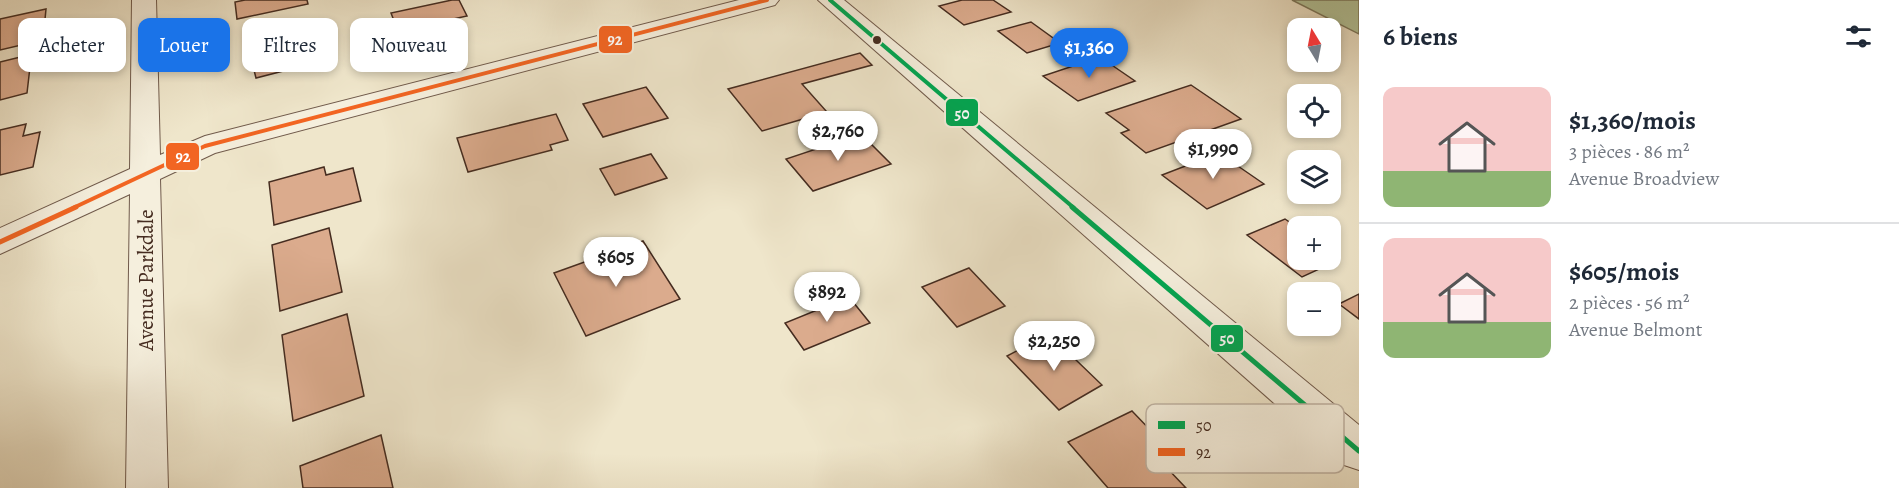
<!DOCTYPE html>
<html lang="fr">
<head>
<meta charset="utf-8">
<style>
  :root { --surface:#fff; --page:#f2f2f3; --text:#1f2937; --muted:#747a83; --line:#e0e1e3; --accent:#1a73e8 }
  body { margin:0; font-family:Alegreya,serif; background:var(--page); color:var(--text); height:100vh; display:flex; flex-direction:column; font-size:22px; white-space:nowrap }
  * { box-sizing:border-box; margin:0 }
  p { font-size:20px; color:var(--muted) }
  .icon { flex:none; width:33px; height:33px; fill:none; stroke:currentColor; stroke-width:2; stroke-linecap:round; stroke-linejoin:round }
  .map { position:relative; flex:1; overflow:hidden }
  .details { display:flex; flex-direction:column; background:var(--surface); width:540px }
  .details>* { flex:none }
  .banner { position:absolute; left:18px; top:18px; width:570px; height:54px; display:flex; gap:12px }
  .needle { width:39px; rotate:350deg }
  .tools { position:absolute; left:1287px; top:18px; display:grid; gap:12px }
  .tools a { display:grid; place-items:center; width:54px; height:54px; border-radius:12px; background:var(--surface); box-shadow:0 3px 9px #0003; font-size:30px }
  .price { position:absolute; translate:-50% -51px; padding:0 14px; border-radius:21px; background:#fff; color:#222; font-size:20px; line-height:39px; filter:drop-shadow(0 2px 3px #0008) }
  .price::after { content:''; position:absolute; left:50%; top:36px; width:18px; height:14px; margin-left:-9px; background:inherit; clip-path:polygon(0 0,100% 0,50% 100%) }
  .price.current { background:var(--accent); color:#fff }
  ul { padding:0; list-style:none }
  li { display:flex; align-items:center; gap:18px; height:150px; padding:0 24px }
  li+li { border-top:2px solid var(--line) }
  li span { display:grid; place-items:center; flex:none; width:168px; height:120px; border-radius:12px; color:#555 }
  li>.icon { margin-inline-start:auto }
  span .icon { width:72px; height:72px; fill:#fffc; stroke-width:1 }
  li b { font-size:26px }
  h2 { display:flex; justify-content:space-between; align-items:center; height:72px; padding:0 24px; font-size:26px }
  .pill { padding:0 21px; border-radius:12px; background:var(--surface); box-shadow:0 3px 9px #0003; font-size:21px; line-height:54px }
  .pill.current { background:var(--accent); color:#fff }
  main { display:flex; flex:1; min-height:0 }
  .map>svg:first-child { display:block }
  .green { fill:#b4c69c; stroke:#7c795e; stroke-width:1.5 }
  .building { fill:#dbab8d; stroke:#452c20; stroke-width:1.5 }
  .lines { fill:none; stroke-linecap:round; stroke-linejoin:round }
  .minor-casing { stroke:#705a4b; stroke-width:2 }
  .minor { fill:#f5efdd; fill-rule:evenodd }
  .bus-1-far1-casing { stroke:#f5efdd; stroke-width:8 }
  .bus-1-casing { stroke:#f5efdd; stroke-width:10 }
  .bus-2-far1-casing { stroke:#f5efdd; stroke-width:8 }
  .bus-2-casing { stroke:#f5efdd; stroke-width:10 }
  .bus-1-far1 { stroke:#00a651; stroke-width:4 }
  .bus-1 { stroke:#00a651; stroke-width:5 }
  .bus-2-far1 { stroke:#f26522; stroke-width:4 }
  .bus-2 { stroke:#f26522; stroke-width:5 }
  .bus-dot { fill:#452c20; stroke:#f5efdd; stroke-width:2 }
  .labels { text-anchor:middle; stroke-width:4.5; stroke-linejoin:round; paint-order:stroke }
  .street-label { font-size:21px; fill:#452c20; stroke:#f5efdd }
  .key { fill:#f5efdd; stroke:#c0b4a4; stroke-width:1.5 }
  .key-label { font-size:16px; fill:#452c20 }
  .line-badge { stroke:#f5efdd; stroke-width:2 }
  .badge-label { font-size:16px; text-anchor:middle; font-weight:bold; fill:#fff }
</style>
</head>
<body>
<main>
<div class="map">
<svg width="1359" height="488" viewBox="0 0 1359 488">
  <rect width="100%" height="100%" fill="#efe6cb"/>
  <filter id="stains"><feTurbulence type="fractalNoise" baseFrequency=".00333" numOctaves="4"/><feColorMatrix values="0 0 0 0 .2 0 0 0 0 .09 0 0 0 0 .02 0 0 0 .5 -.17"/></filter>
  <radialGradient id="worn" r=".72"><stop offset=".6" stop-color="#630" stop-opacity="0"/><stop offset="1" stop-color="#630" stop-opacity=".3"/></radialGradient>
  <polygon class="green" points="1292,0 1359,0 1359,34"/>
  <g class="building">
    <polygon points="245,0 307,0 308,4 237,19 235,2"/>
    <polygon points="452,0 459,0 467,16 398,31 391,13"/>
    <polygon points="962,0 993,0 1011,12 964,25 939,6"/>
    <polygon points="46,9 43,40 0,50 0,19"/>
    <polygon points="1031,22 1060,43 1027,53 998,31"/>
    <polygon points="1103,32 1115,41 1089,48 1077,40"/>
    <polygon points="290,36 292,43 322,36 330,59 256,78 248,46"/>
    <polygon points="49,50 48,63 30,67 27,93 0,100 0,62"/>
    <polygon points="860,53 872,65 802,84 827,112 762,131 728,89"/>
    <polygon points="1100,57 1135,81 1078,101 1043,76"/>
    <polygon points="1191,85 1241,119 1146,153 1121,133 1129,130 1106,113"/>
    <polygon points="646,87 668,118 603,137 583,104"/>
    <polygon points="556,114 568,140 550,145 552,150 468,172 457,138"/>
    <polygon points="26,124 23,136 40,132 33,167 0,175 0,130"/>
    <polygon points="861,134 891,164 813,191 786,159"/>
    <polygon points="1219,153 1264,184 1207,209 1162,175"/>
    <polygon points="651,154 667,178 615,195 600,169"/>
    <polygon points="324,167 326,175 353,168 361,201 274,225 269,182"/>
    <polygon points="1285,219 1298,228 1298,260 1330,260 1330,254 1339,260 1302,277 1247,235"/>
    <polygon points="329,228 342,292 280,311 272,245"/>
    <polygon points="643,241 680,299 586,336 554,273"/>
    <polygon points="969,268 1005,306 957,327 922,287"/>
    <polygon points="1359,294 1359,319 1339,304"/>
    <polygon points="849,297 870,323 804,350 785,323"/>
    <polygon points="347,314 364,396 293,421 282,335"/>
    <polygon points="1049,334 1102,385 1059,410 1007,356"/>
    <polygon points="1132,411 1179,460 1166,467 1186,488 1108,488 1068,442"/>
    <polygon points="381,435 393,488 303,488 300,466"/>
  </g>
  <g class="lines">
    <g class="minor-casing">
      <g id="minor">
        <polygon points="132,0 156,0 160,155 205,136 739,0 779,0 775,5 215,153 160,179 168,488 126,488 130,194 0,254 0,228 130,169"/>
        <polygon points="818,0 844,0 1359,425 1359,470 1344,465"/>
      </g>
    </g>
    <use href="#minor" class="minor"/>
    <g class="bus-1-far1-casing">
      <polyline id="bus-1-far1" points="830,0 1074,208"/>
    </g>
    <g class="bus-1-casing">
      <polyline id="bus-1" points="1072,207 1359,451"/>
    </g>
    <g class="bus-2-far1-casing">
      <polyline id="bus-2-far1" points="73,208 205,146 767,0"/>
    </g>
    <g class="bus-2-casing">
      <polyline id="bus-2" points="0,242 76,207"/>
    </g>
    <use href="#bus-1-far1" class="bus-1-far1"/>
    <use href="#bus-1" class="bus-1"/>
    <use href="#bus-2-far1" class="bus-2-far1"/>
    <use href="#bus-2" class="bus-2"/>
  </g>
  <circle class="bus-dot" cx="877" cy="40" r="5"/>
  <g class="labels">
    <g class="street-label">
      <text transform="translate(146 280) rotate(-90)" y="7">Avenue Parkdale</text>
    </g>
  </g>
  <rect x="1146" y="404" width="198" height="69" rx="9" class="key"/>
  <rect x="1158" y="421" width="27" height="8" fill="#00a651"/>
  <rect x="1158" y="448" width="27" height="8" fill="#f26522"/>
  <g class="key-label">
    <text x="1196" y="431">50</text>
    <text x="1196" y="458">92</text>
  </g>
  <g class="line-badge">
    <rect x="598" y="25" width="35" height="29" rx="6" fill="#f26522"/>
    <rect x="945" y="98" width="34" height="29" rx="6" fill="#00a651"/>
    <rect x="165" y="142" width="35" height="29" rx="6" fill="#f26522"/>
    <rect x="1210" y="324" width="34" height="29" rx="6" fill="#00a651"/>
  </g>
  <g class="badge-label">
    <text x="615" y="45">92</text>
    <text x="962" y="119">50</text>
    <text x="183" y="162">92</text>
    <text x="1227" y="344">50</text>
  </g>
  <rect width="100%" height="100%" filter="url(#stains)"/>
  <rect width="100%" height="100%" fill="url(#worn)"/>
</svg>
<div class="tools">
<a><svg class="needle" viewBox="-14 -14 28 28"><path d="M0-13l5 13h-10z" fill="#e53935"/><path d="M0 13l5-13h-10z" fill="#747a83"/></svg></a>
<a><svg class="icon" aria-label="locate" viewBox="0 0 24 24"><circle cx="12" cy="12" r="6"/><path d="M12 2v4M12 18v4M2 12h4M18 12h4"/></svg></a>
<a><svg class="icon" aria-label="layers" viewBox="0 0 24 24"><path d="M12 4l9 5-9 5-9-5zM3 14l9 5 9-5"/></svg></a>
<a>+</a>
<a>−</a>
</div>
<b class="price current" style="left:1089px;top:79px">$1,360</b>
<b class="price" style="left:838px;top:162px">$2,760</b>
<b class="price" style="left:1213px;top:180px">$1,990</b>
<b class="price" style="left:616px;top:288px">$605</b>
<b class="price" style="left:827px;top:323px">$892</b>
<b class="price" style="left:1054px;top:372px">$2,250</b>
<div class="banner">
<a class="pill">Acheter</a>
<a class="pill current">Louer</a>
<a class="pill">Filtres</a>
<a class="pill">Nouveau</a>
</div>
</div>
<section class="details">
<h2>6 biens<svg class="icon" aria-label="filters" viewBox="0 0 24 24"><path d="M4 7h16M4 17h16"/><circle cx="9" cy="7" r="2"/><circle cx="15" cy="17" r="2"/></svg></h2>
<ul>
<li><span style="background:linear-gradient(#f6c9c9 70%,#8fb573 0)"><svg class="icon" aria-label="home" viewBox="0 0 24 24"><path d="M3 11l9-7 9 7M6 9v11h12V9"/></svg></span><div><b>$1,360/mois</b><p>3 pièces · 86 m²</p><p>Avenue Broadview</p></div></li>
<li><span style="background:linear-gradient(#f6c9c9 70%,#8fb573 0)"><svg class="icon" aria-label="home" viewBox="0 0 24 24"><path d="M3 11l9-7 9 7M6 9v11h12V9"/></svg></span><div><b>$605/mois</b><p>2 pièces · 56 m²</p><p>Avenue Belmont</p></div></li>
</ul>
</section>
</main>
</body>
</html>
